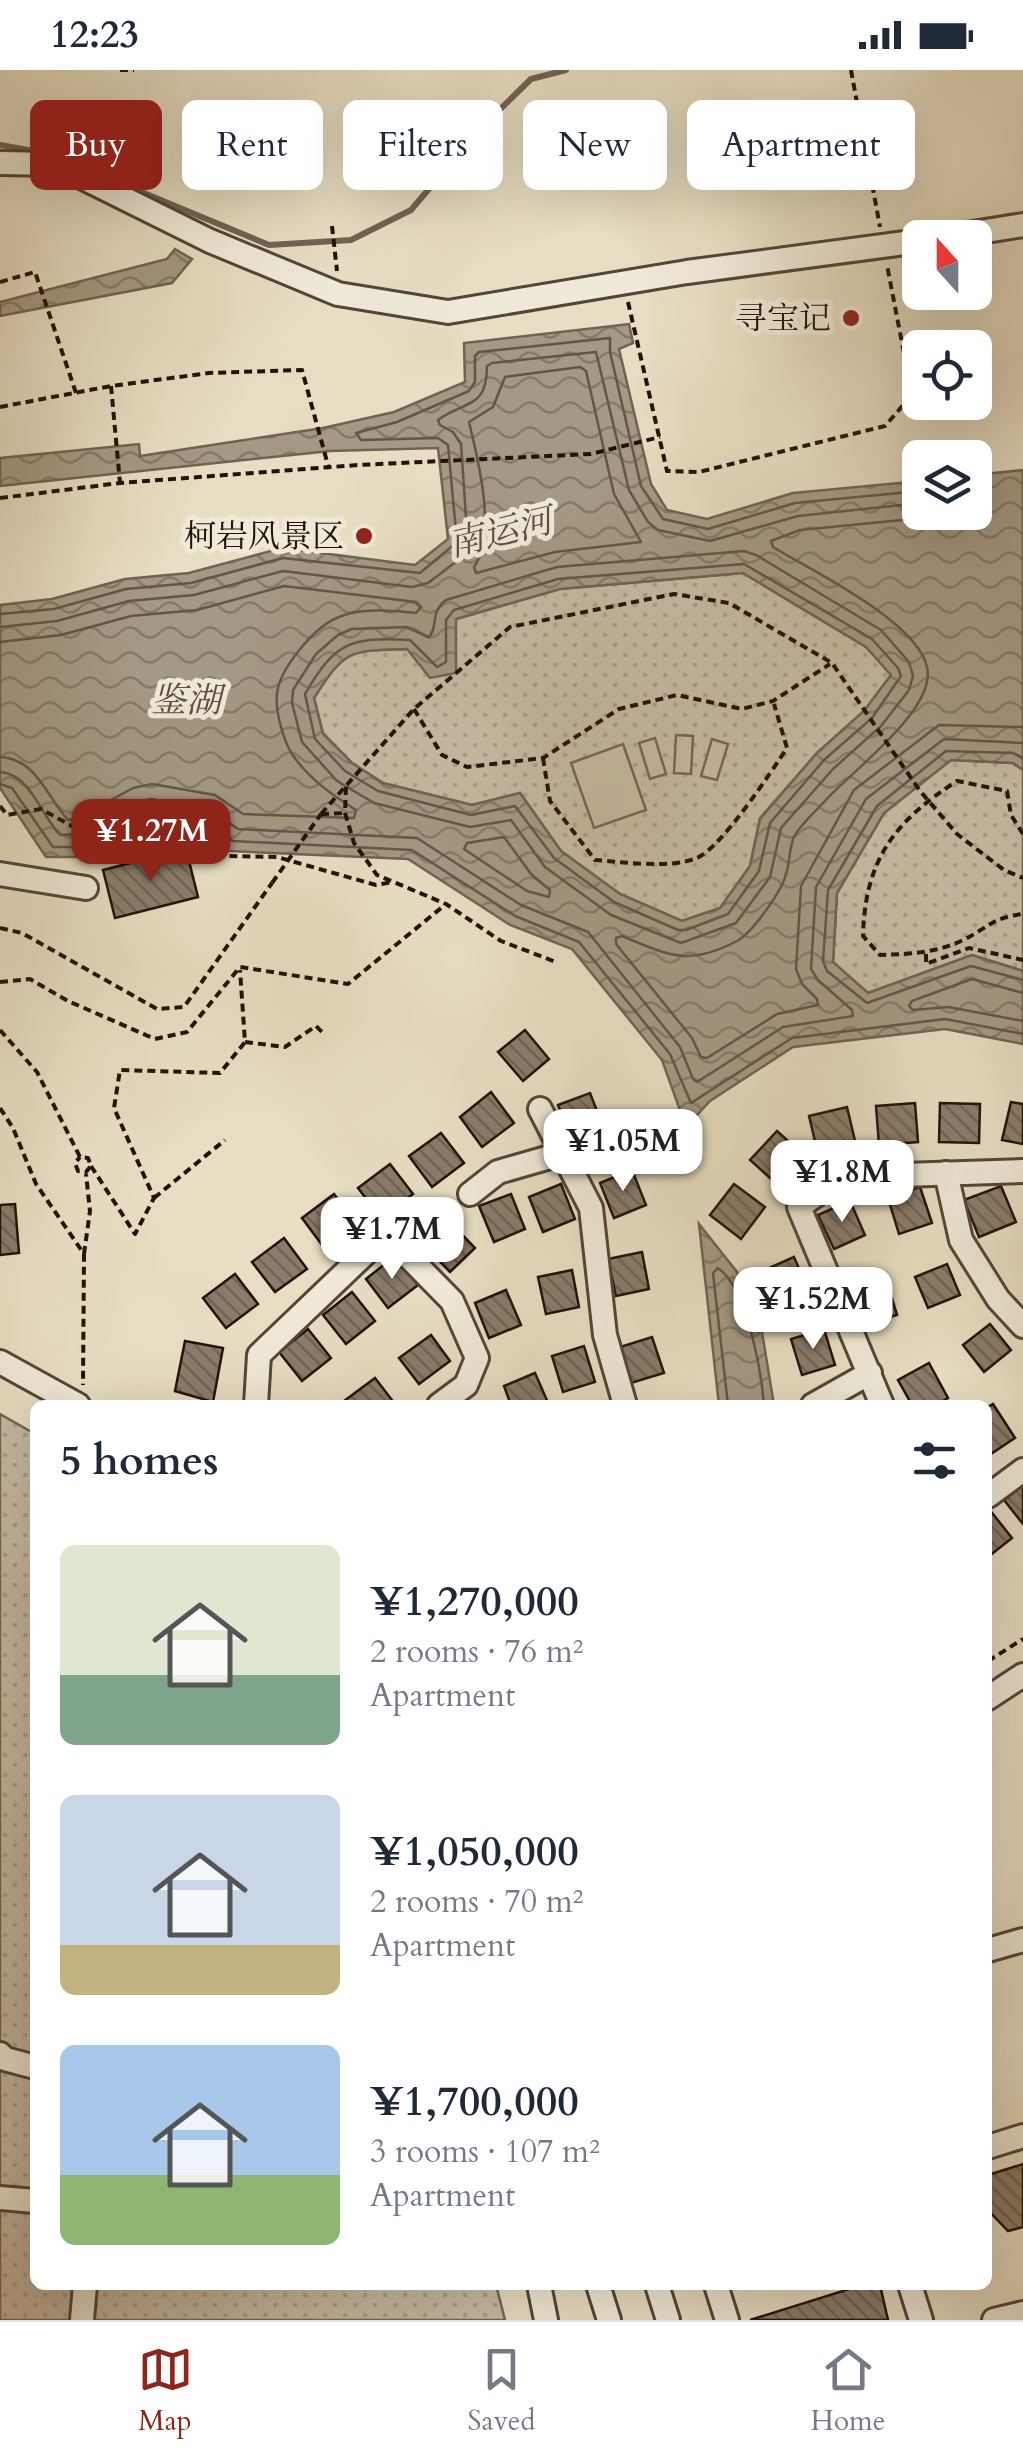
<!DOCTYPE html>
<html lang="en">
<head>
<meta charset="utf-8">
<style>
  :root { --surface:#fff; --page:#f2f2f3; --text:#1f2937; --muted:#747a83; --line:#e0e1e3; --accent:#8f2418 }
  body { margin:0; font-family:Cardo,"Noto Serif SC",serif; background:var(--page); color:var(--text); height:100vh; display:flex; flex-direction:column; font-size:38px; white-space:nowrap }
  * { box-sizing:border-box; margin:0 }
  p { font-size:32px; color:var(--muted) }
  .icon { flex:none; width:55px; height:55px; fill:none; stroke:currentColor; stroke-width:2; stroke-linecap:round; stroke-linejoin:round }
  .map { position:relative; flex:1; overflow:hidden }
  .panel { position:absolute; left:30px; top:1330px; width:962px; height:890px; display:flex; flex-direction:column; background:var(--surface); border-radius:15px; box-shadow:0 10px 40px #0002 }
  .panel>* { flex:none }
  .hud { position:absolute; left:30px; top:30px; width:965px; height:90px; display:flex; gap:20px }
  .needle { width:65px; rotate:339deg }
  .fabs { position:absolute; left:902px; top:150px; display:grid; gap:20px }
  .fabs a { display:grid; place-items:center; width:90px; height:90px; border-radius:15px; background:var(--surface); box-shadow:0 10px 40px #0002; font-size:50px }
  .price { position:absolute; translate:-50% -85px; padding:0 22px; border-radius:20px; background:#fff; color:#222; font-size:32px; line-height:65px; filter:drop-shadow(0 2px 5px #0008) }
  .price::after { content:''; position:absolute; left:50%; top:60px; width:30px; height:22px; margin-left:-15px; background:inherit; clip-path:polygon(0 0,100% 0,50% 100%) }
  .price.active { background:var(--accent); color:#fff }
  ul { padding:0; list-style:none }
  li { display:flex; align-items:center; gap:30px; height:250px; padding:0 30px }
  li span { display:grid; place-items:center; flex:none; width:280px; height:200px; border-radius:15px; color:#555 }
  li>.icon { margin-inline-start:auto }
  span .icon { width:120px; height:120px; fill:#fffc; stroke-width:1 }
  li b { font-size:42px }
  h2 { display:flex; justify-content:space-between; align-items:center; height:120px; padding:0 30px; font-size:42px }
  .tag { padding:0 35px; border-radius:15px; background:var(--surface); box-shadow:0 10px 40px #0002; font-size:35px; line-height:90px }
  .tag.active { background:var(--accent); color:#fff }
  .status { display:flex; justify-content:space-between; align-items:center; height:70px; padding:0 50px; background:var(--surface); direction:ltr }
  .status svg { height:28px; fill:currentColor }
  .dock { display:flex; justify-content:space-around; align-items:center; height:140px; border-top:2px solid var(--line); background:var(--surface); font-size:28px; color:var(--muted) }
  .dock a { display:grid; justify-items:center; gap:5px }
  .dock .active { color:var(--accent) }
  .map>svg:first-child { display:block }
  .grass { fill:url(#grass-dots); stroke:#746657; stroke-width:2.5 }
  .pitch { fill:#c6bba4; stroke:#746657; stroke-width:2.5 }
  .water { fill:url(#water-waves); stroke:#706353; stroke-width:2.5; fill-rule:evenodd }
  .lines { fill:none; stroke-linecap:round; stroke-linejoin:round }
  .shore { stroke:#645647; stroke-width:2.5 }
  .stream { stroke:#706353; stroke-width:6 }
  .building { fill:url(#building-back-hatch); stroke:#23120a; stroke-width:2.5 }
  .minor-casing { stroke:#544538; stroke-width:28 }
  .path { stroke:#23120a; stroke-width:4; stroke-dasharray:8 5; stroke-linecap:butt }
  .minor { stroke:#efead8; stroke-width:22 }
  .path-bridge { stroke:#23120a; stroke-width:4; stroke-dasharray:8 5; stroke-linecap:butt }
  .poi-dot { fill:#8f2418; stroke:#efead8; stroke-width:4 }
  .labels { text-anchor:middle; stroke-width:10; stroke-linejoin:round; paint-order:stroke }
  .poi-label { font-size:32px; fill:#23120a; stroke:#efead8; text-anchor:end }
  .water-label { font-size:35px; font-style:italic; fill:#5d4f41; stroke:#efead8 }
</style>
</head>
<body>
<div class="status"><b>12:23</b><svg viewBox="0 0 49 12"><path d="M0 12V9h3v3zM5 12V6h3v6zM10 12V3h3v9zM15 12V0h3v12zM26 1h20v11H26zM47 4h2v5h-2z"/></svg></div>
<div class="map">
<svg width="1023" height="2250" viewBox="0 0 1023 2250">
  <defs>
    <pattern id="grass-dots" width="8" height="8" patternUnits="userSpaceOnUse" patternTransform="scale(2.5)"><rect width="8" height="8" fill="#c6bba4"/><path d="M2 2h.1M6 6h.1" fill="none" stroke="#aaa08c" stroke-width="1.8" stroke-linecap="round"/></pattern>
    <pattern id="water-waves" width="16" height="10" patternUnits="userSpaceOnUse" patternTransform="scale(2.5)"><rect width="16" height="10" fill="#a49984"/><path d="M0 5q4-4 8 0t8 0" fill="none" stroke="#857b6a"/></pattern>
    <pattern id="building-back-hatch" width="6" height="6" patternUnits="userSpaceOnUse" patternTransform="scale(2.5)"><rect width="6" height="6" fill="#897c6a"/><path d="M-1 5l2 2M0 0l6 6M5-1l2 2" fill="none" stroke="#706455"/></pattern>
  </defs>
  <rect width="100%" height="100%" fill="#e7dec3"/>
  <filter id="stains"><feTurbulence type="fractalNoise" baseFrequency=".002" numOctaves="4"/><feColorMatrix values="0 0 0 0 .2 0 0 0 0 .09 0 0 0 0 .02 0 0 0 .5 -.17"/></filter>
  <radialGradient id="worn" r=".72"><stop offset=".6" stop-color="#630" stop-opacity="0"/><stop offset="1" stop-color="#630" stop-opacity=".3"/></radialGradient>
  <g class="grass">
    <polygon points="743,503 866,577 891,605 864,641 817,683 760,748 750,796 720,838 682,851 620,824 561,781 520,723 472,735 383,713 352,693 323,663 314,628 333,598 353,581 407,579 456,549 560,519"/>
    <polygon points="951,690 1013,693 1023,700 1023,901 972,885 868,923 833,893 837,823 884,743"/>
    <polygon points="0,1344 35,1364 35,2215 496,2215 505,2250 0,2250"/>
  </g>
  <g class="pitch">
    <polygon points="676,665 693,666 691,704 674,703"/>
    <polygon points="655,668 666,704 650,709 639,673"/>
    <polygon points="712,669 728,674 717,710 701,706"/>
    <polygon points="623,674 646,740 594,758 571,693"/>
  </g>
  <g class="water">
    <polygon points="175,179 192,189 172,213 0,246 0,232 167,189"/>
    <path d="M629 254 633 273 619 279 651 414 667 440 707 449 793 423 920 411V442H975V405L1023 400V700L1013 693 951 690 884 743 837 823 833 892 868 923 972 885 1023 901V974L945 959 793 977 710 1031 686 1057 662 990 572 879 510 855 408 789 228 781 203 760 150 751 85 787H46L0 718V535L52 529 125 509 189 503 282 478 415 495 448 469 438 378 330 381 0 416V388L139 374 140 386 323 358 394 342 465 312 464 273ZM743 503 866 577 891 605 864 641 817 683 760 749 750 796 720 838 682 851 620 824 561 781 520 723 472 735 383 713 352 693 323 664 314 628C346 578 350 581 407 579L430 608 456 603V549L560 519Z"/>
    <polygon points="699,1154 737,1202 761,1256 774,1335 719,1335"/>
  </g>
  <g class="lines">
    <g class="shore">
      <path d="M580 297 586 301 614 424 641 472 555 482 476 503 474 497C497 464 478 389 469 352L493 337 505 307Z"/>
      <path d="M938 442 923 448 800 460 771 471 773 477C812 501 917 551 927 597 937 640 850 702 824 732 815 742 800 755 794 767 789 778 790 793 786 804 782 821 752 863 737 871 688 897 668 885 622 866L616 868V874L692 968 701 987 707 988 777 944 818 935 817 929 802 914 796 899 801 816 854 720 939 655 1023 657"/>
      <path d="M744 481 756 485 881 560 909 592 913 606 909 620 881 656 833 699 781 758 770 807 736 853 681 873 611 845 545 797 511 750 470 757 374 733 337 711 302 672 292 633 293 620 316 584 338 565 352 559 406 557 429 567C439 557 429 543 446 530L557 497Z"/>
      <path d="M744 494 872 569 898 598 901 606 872 648 824 690 770 753 759 801 728 844 686 860H678L614 832 554 788 515 736 471 745 378 721 345 701 315 669 305 624C335 572 350 567 410 570L437 597 446 592V550L454 540 558 509Z"/>
      <polyline points="0,544 54,539 126,519 191,513 283,488 420,503 457,472 448,375 438,368 361,370 356,363 397,352 469,321 475,312 475,286 479,282 610,268 610,282 641,416 663,449 708,459 795,433 920,421"/>
      <path d="M0 557 57 551 129 531 194 525 283 501 412 517 428 513 461 488 468 477 461 374 453 362 440 355 438 350C466 330 487 339 487 296L492 293 596 282 629 420 648 452 658 460 710 471 798 446 920 433"/>
      <path d="M0 572 61 565 131 546 197 540 284 516 416 532 421 537 416 543C394 540 359 538 339 547 315 556 279 599 277 624 275 640 283 670 292 684 308 708 332 725 356 740L354 748 243 744 215 725 152 714 133 718 76 749 68 750C46 726 37 689 0 687"/>
      <polyline points="1023,688 1013,683 946,681 877,736 828,820 823,891 827,901 867,933 971,896 1023,910"/>
      <path d="M0 702C30 704 41 745 60 765L80 764 140 731 151 729 210 739 238 759 417 768 521 835 588 862 680 977 693 1009 697 1012 783 957 853 946 852 940 818 910 811 899 816 817 866 729 944 669 1023 673"/>
      <polyline points="0,714 12,718 53,777 83,777 151,741 206,751 233,771 412,780 515,846 579,872 670,984 691,1033 792,968 945,949 1023,964"/>
      <polygon points="504,767 531,804 550,820 549,827 527,821 464,779 467,773"/>
      <polyline points="1023,923 972,909 912,931 909,936 913,940 948,937 1023,951"/>
      <path d="M728 1335 713 1203 718 1198C747 1218 761 1300 764 1335"/>
    </g>
    <g class="stream">
      <polyline points="0,75 50,84"/>
      <polyline points="98,104 269,175 351,170 411,140 479,60 531,9 566,0"/>
    </g>
  </g>
  <g class="building">
    <polygon points="186,779 198,827 115,848 103,800"/>
    <polygon points="525,960 549,989 523,1011 498,982"/>
    <polygon points="491,1022 514,1053 482,1077 460,1047"/>
    <polygon points="590,1023 604,1059 572,1071 558,1035"/>
    <polygon points="1011,1032 1023,1034 1023,1074 1002,1070"/>
    <polygon points="915,1033 918,1072 879,1075 876,1036"/>
    <polygon points="940,1033 980,1034 979,1073 939,1072"/>
    <polygon points="847,1037 856,1075 818,1084 809,1046"/>
    <polygon points="777,1061 806,1087 779,1116 750,1090"/>
    <polygon points="441,1063 464,1093 432,1117 409,1086"/>
    <polygon points="390,1094 413,1124 381,1148 358,1118"/>
    <polygon points="632,1100 646,1135 614,1148 600,1113"/>
    <polygon points="561,1114 575,1149 543,1162 529,1127"/>
    <polygon points="734,1114 765,1137 741,1169 710,1145"/>
    <polygon points="1001,1116 1016,1152 979,1167 964,1130"/>
    <polygon points="920,1117 932,1153 899,1164 888,1128"/>
    <polygon points="334,1124 357,1155 325,1179 302,1148"/>
    <polygon points="511,1124 525,1159 494,1172 479,1136"/>
    <polygon points="850,1131 865,1165 834,1179 818,1145"/>
    <polygon points="15,1134 19,1183 0,1185 0,1135"/>
    <polygon points="449,1151 475,1178 450,1202 424,1175"/>
    <polygon points="284,1168 307,1199 275,1222 252,1192"/>
    <polygon points="642,1182 649,1219 616,1226 608,1189"/>
    <polygon points="395,1186 418,1215 388,1238 366,1209"/>
    <polygon points="794,1187 809,1222 778,1236 762,1201"/>
    <polygon points="947,1194 960,1225 928,1238 915,1207"/>
    <polygon points="572,1200 579,1237 546,1244 538,1207"/>
    <polygon points="235,1204 258,1234 226,1258 203,1228"/>
    <polygon points="886,1209 897,1245 865,1255 853,1219"/>
    <polygon points="506,1220 521,1255 489,1268 475,1233"/>
    <polygon points="352,1222 375,1251 346,1274 323,1245"/>
    <polygon points="990,1254 1011,1280 984,1302 963,1275"/>
    <polygon points="308,1259 331,1288 302,1311 279,1282"/>
    <polygon points="824,1259 835,1295 802,1305 791,1269"/>
    <polygon points="431,1265 450,1291 419,1314 399,1288"/>
    <polygon points="652,1267 664,1303 631,1313 620,1277"/>
    <polygon points="185,1271 223,1278 213,1332 175,1321"/>
    <polygon points="584,1276 595,1312 563,1322 552,1286"/>
    <polygon points="929,1293 948,1328 936,1335 912,1335 898,1310"/>
    <polygon points="535,1303 549,1335 511,1335 504,1316"/>
    <polygon points="375,1308 395,1334 347,1335 344,1331"/>
    <polygon points="993,1334 1015,1368 988,1386 988,1337"/>
    <polygon points="1023,1415 1023,1454 1004,1430"/>
    <polygon points="989,1439 1012,1468 988,1487 988,1441"/>
    <polygon points="1023,2094 1023,2157 1008,2161 988,2140 988,2105"/>
    <polygon points="862,2215 880,2215 888,2250 750,2250"/>
  </g>
  <g class="lines">
    <g class="minor-casing">
      <g id="minor">
        <polyline points="0,93 55,94 210,171 338,224 448,242 687,202 920,171"/>
        <polyline points="942,168 1023,155"/>
        <polyline points="0,804 86,818"/>
        <polyline points="540,1039 591,1138 605,1265 625,1335"/>
        <polyline points="946,1103 961,1170 998,1229 1023,1256"/>
        <polyline points="470,1124 498,1102 564,1083"/>
        <polyline points="0,1292 78,1335"/>
        <polyline points="256,1335 259,1285 372,1177 396,1174 452,1231 477,1288 466,1315 439,1335"/>
        <polyline points="813,1335 870,1303"/>
        <polyline points="882,1335 799,1137 841,1107 1023,1101"/>
        <polyline points="988,1426 1023,1400"/>
        <polyline points="988,1628 1023,1605"/>
        <polyline points="988,1880 1023,1870"/>
        <polyline points="0,1984 5,1989 35,1997"/>
        <polyline points="988,2077 1023,2066"/>
        <polyline points="0,2128 35,2131"/>
        <polyline points="539,2215 546,2250"/>
        <polyline points="598,2215 609,2250"/>
        <polyline points="657,2215 668,2250"/>
        <polyline points="716,2215 727,2250"/>
        <polyline points="910,2215 921,2250"/>
        <polyline points="82,2250 85,2215"/>
        <polyline points="994,2250 1023,2243"/>
      </g>
    </g>
    <g class="path">
      <polyline points="120,0 134,0"/>
      <polyline points="851,0 880,157"/>
      <polyline points="332,156 337,201"/>
      <polyline points="0,212 35,202 76,323"/>
      <polyline points="628,232 667,401 699,402 885,356 912,325 887,195"/>
      <polyline points="111,316 120,413"/>
      <polyline points="0,337 111,316 209,303 302,300 329,399"/>
      <polyline points="0,428 120,413 358,395 591,384 660,367"/>
      <polyline points="414,639 442,685 467,697 543,688 619,639 677,625 742,639 773,631 830,594"/>
      <path d="M543 688 550 731 595 790C624 792 670 799 697 788 722 777 771 702 787 678L774 634"/>
      <polyline points="346,717 345,743 354,773 377,805 446,834 501,871 556,892"/>
      <polyline points="0,736 7,745 41,739 72,756 99,752 120,772 149,756 202,765 225,786 277,787 376,815 393,812"/>
      <polyline points="321,744 414,639 510,557 674,524 729,533 832,593 920,721 957,764 1004,800 1023,808"/>
      <polyline points="321,744 345,743"/>
      <path d="M1023 764 1011 745 1007 721 957 711C895 751 865 789 863 866L880 885C910 884 938 883 965 869 991 856 991 848 1023 844"/>
      <polyline points="0,858 22,863 157,939 184,937 272,813"/>
      <polyline points="926,884 926,894 969,878 1023,890"/>
      <polyline points="0,912 30,909 68,931 155,969 187,962 240,897 348,914 446,834"/>
      <polyline points="0,960 37,1002 80,1087 88,1088 91,1096 86,1102 78,1101 75,1093 80,1087"/>
      <polyline points="245,972 285,977 316,956 324,964"/>
      <polyline points="0,1038 13,1058 36,1114 84,1184 83,1315"/>
      <polyline points="91,1096 135,1164 154,1128 114,1038 120,1000 220,1003 245,972 240,900"/>
      <polyline points="154,1128 225,1070"/>
      <polyline points="84,1184 90,1141 86,1104"/>
      <polyline points="988,1591 1023,1569"/>
    </g>
    <use href="#minor" class="minor"/>
    <polyline class="path-bridge" points="272,813 321,744"/>
  </g>
  <g class="poi-dot">
    <circle cx="851" cy="248" r="10"/>
    <circle cx="364" cy="466" r="10"/>
  </g>
  <g class="labels">
    <g class="poi-label">
      <text x="831" y="259">寻宝记</text>
      <text x="344" y="477">柯岩风景区</text>
    </g>
    <g class="water-label">
      <text transform="translate(500 462) rotate(-14)" y="12">南运河</text>
      <text x="186" y="642">鉴湖</text>
    </g>
  </g>
  <rect width="100%" height="100%" filter="url(#stains)"/>
  <rect width="100%" height="100%" fill="url(#worn)"/>
</svg>
<div class="fabs">
<a><svg class="needle" viewBox="-14 -14 28 28"><path d="M0-13l5 13h-10z" fill="#e53935"/><path d="M0 13l5-13h-10z" fill="#747a83"/></svg></a>
<a><svg class="icon" aria-label="locate" viewBox="0 0 24 24"><circle cx="12" cy="12" r="6"/><path d="M12 2v4M12 18v4M2 12h4M18 12h4"/></svg></a>
<a><svg class="icon" aria-label="layers" viewBox="0 0 24 24"><path d="M12 4l9 5-9 5-9-5zM3 14l9 5 9-5"/></svg></a>
</div>
<b class="price active" style="left:151px;top:814px">¥1.27M</b>
<b class="price" style="left:623px;top:1124px">¥1.05M</b>
<b class="price" style="left:842px;top:1155px">¥1.8M</b>
<b class="price" style="left:392px;top:1212px">¥1.7M</b>
<b class="price" style="left:813px;top:1282px">¥1.52M</b>
<div class="hud">
<a class="tag active">Buy</a>
<a class="tag">Rent</a>
<a class="tag">Filters</a>
<a class="tag">New</a>
<a class="tag">Apartment</a>
</div>
<section class="panel">
<h2>5 homes<svg class="icon" aria-label="filters" viewBox="0 0 24 24"><path d="M4 7h16M4 17h16"/><circle cx="9" cy="7" r="2"/><circle cx="15" cy="17" r="2"/></svg></h2>
<ul>
<li><span style="background:linear-gradient(#dfe7d0 65%,#7fa58c 0)"><svg class="icon" aria-label="home" viewBox="0 0 24 24"><path d="M3 11l9-7 9 7M6 9v11h12V9"/></svg></span><div><b>¥1,270,000</b><p>2 rooms · 76 m²</p><p>Apartment</p></div></li>
<li><span style="background:linear-gradient(#c9d6e8 75%,#c2b280 0)"><svg class="icon" aria-label="home" viewBox="0 0 24 24"><path d="M3 11l9-7 9 7M6 9v11h12V9"/></svg></span><div><b>¥1,050,000</b><p>2 rooms · 70 m²</p><p>Apartment</p></div></li>
<li><span style="background:linear-gradient(#a9c7e8 65%,#8fb573 0)"><svg class="icon" aria-label="home" viewBox="0 0 24 24"><path d="M3 11l9-7 9 7M6 9v11h12V9"/></svg></span><div><b>¥1,700,000</b><p>3 rooms · 107 m²</p><p>Apartment</p></div></li>
</ul>
</section>
</div>
<nav class="dock">
<a class="active"><svg class="icon" aria-label="map" viewBox="0 0 24 24"><path d="M3 6l6-2 6 2 6-2v14l-6 2-6-2-6 2zM9 4v14M15 6v14"/></svg>Map</a>
<a><svg class="icon" aria-label="saved" viewBox="0 0 24 24"><path d="M7 4h10v16l-5-4-5 4z"/></svg>Saved</a>
<a><svg class="icon" aria-label="home" viewBox="0 0 24 24"><path d="M3 11l9-7 9 7M6 9v11h12V9"/></svg>Home</a>
</nav>
</body>
</html>
